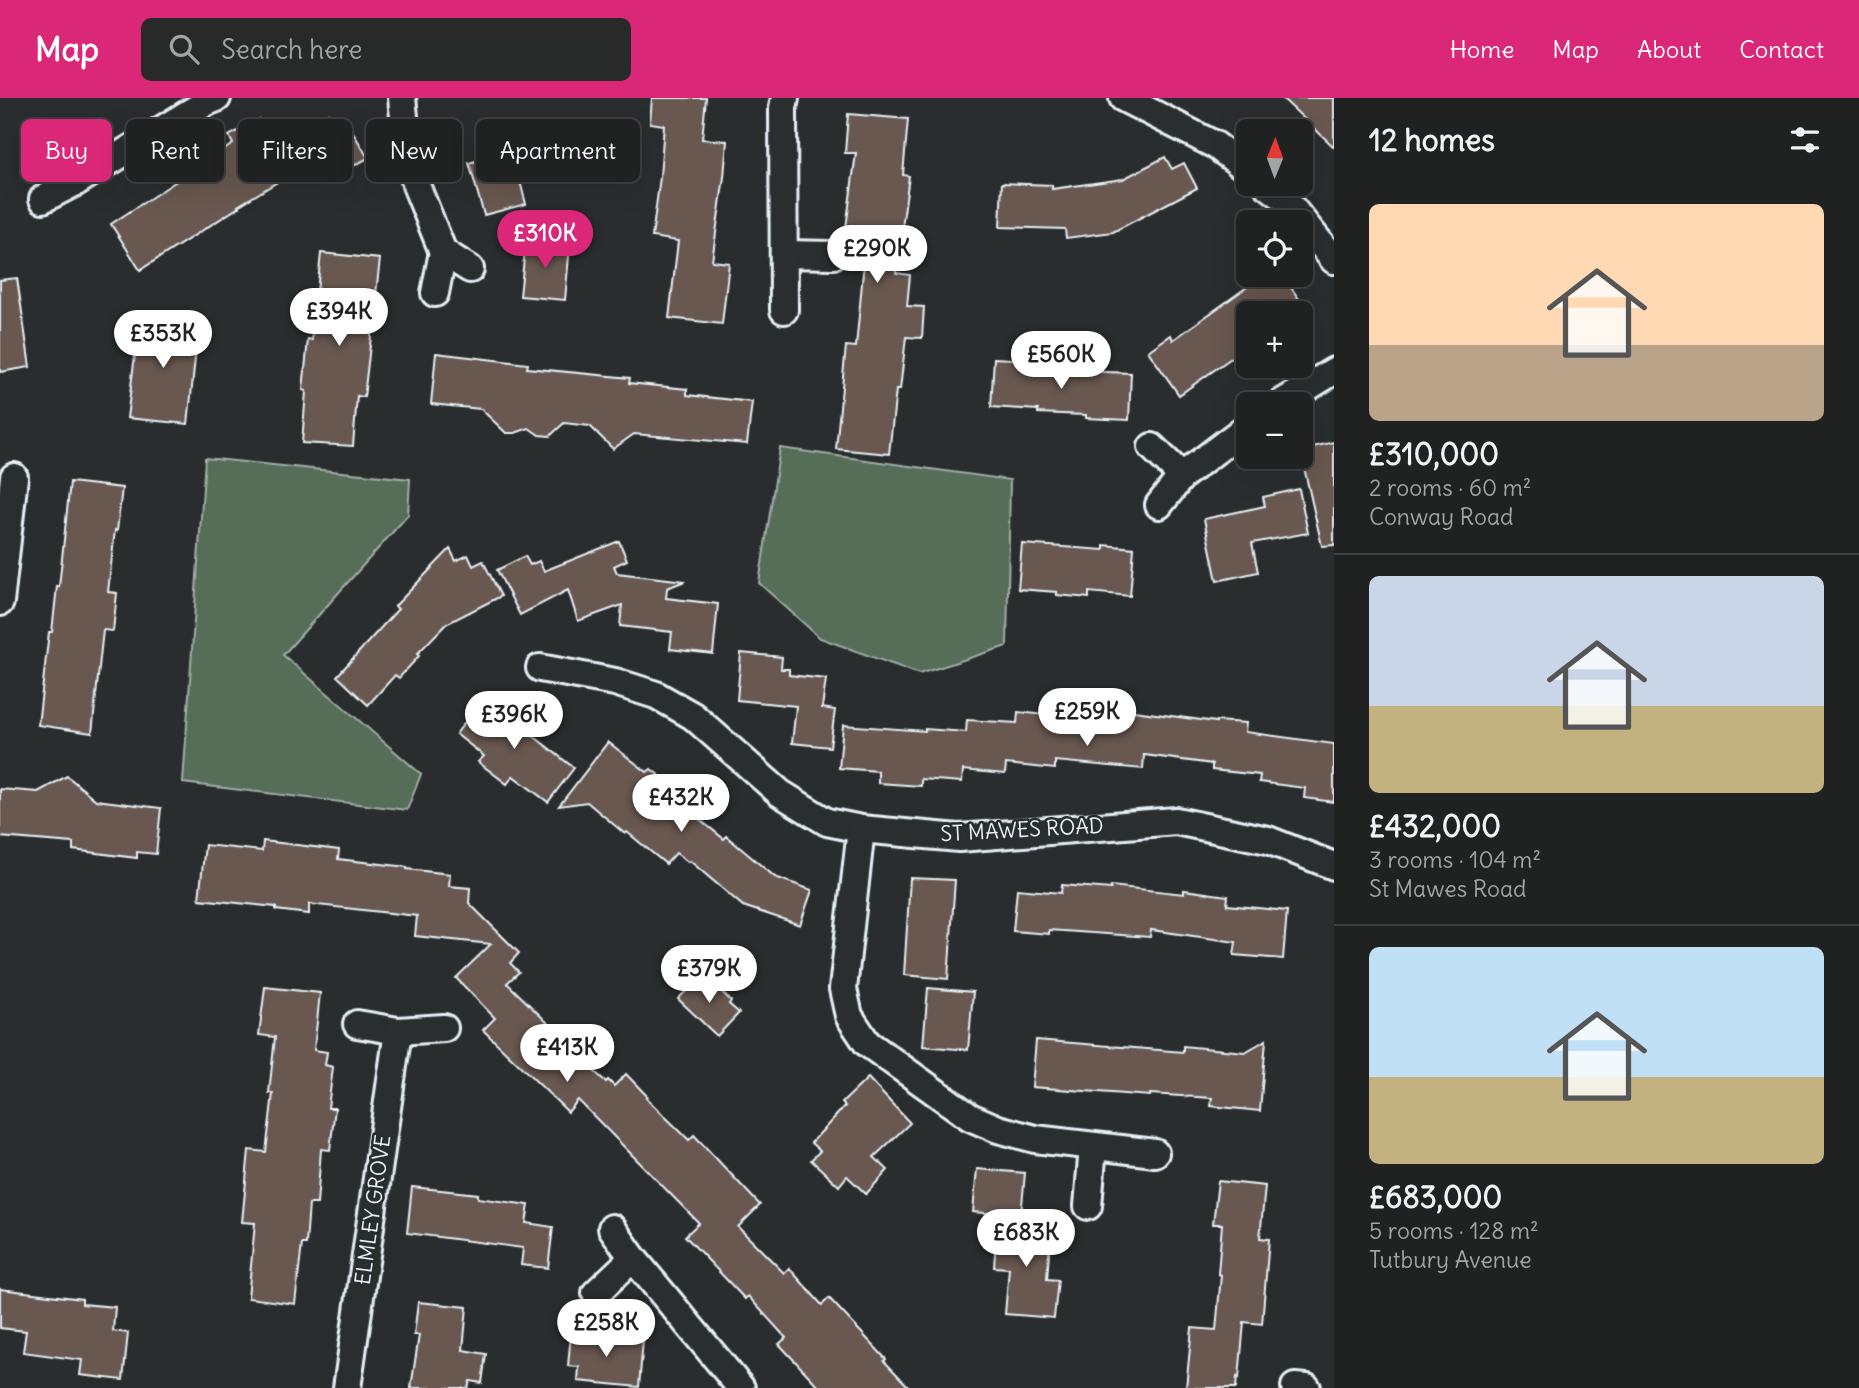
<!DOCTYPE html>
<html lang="en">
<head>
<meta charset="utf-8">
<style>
  :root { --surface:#202222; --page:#282a2a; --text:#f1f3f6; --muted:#a2a4a5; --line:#3d3f40; --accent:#db2777 }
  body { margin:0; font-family:Delius,sans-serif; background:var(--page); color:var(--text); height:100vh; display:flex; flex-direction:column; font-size:26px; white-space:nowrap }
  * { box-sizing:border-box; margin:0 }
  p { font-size:23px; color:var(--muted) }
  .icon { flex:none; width:38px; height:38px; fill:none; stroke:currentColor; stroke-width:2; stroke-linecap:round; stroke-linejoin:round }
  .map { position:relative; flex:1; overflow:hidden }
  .details { display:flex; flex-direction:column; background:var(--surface); width:525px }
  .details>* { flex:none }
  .top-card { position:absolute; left:21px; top:21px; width:665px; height:63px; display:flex; gap:14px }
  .needle { width:46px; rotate:1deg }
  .controls { position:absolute; left:1236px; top:21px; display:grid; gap:14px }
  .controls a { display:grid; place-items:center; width:77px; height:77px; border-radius:10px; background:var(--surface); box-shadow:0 7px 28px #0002,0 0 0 2px var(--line); font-size:35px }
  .price { position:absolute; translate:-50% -60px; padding:0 16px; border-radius:24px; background:#fff; color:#222; font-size:23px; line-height:46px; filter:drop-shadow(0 2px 4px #0008) }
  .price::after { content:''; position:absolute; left:50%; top:42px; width:21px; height:16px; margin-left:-10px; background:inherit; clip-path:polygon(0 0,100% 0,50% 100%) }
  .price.active { background:var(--accent); color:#fff }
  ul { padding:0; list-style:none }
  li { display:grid; align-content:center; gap:14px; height:371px; padding:0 35px }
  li+li { border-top:2px solid var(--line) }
  li span { display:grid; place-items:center; height:217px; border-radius:10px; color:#555 }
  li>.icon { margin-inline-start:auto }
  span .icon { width:126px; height:126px; fill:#fffc; stroke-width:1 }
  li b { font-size:30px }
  h2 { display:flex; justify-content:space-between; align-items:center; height:84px; padding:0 35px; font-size:30px }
  .tag { padding:0 24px; border-radius:10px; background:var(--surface); box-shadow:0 7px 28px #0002,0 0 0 2px var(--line); font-size:24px; line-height:63px }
  .tag.active { background:var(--accent); color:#fff }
  header { display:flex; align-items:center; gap:42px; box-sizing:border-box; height:98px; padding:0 35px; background:var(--accent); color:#fff }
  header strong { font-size:33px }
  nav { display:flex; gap:38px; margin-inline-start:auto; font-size:24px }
  .search { width:490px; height:63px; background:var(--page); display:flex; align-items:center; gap:18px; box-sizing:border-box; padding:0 24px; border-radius:10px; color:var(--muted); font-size:26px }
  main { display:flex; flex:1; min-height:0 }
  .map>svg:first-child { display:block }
  .green { fill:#576d59; stroke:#a0afa8; stroke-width:2 }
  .building { fill:#67594f; stroke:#e8f1f8; stroke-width:2 }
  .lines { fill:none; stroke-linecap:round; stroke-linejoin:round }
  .street-casing { stroke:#e8f1f8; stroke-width:32 }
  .street { stroke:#2a2d2e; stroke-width:26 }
  .labels { text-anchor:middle; stroke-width:5; stroke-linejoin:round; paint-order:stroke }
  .street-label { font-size:21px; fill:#e8f1f8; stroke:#2a2d2e }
</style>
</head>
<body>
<header>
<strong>Map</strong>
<div class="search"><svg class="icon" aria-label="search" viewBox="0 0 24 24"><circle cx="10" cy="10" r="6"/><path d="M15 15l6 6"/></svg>Search here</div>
<nav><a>Home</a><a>Map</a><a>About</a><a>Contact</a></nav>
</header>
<main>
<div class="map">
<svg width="1334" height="1290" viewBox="0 0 1334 1290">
  <rect width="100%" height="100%" fill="#2a2d2e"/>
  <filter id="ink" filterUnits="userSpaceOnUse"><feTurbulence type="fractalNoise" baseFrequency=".0143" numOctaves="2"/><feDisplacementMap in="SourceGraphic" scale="14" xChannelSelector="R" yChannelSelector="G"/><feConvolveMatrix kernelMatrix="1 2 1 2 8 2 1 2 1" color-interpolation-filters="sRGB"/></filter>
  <g filter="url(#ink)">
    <g class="green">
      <polygon points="780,350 1010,382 1007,548 919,576 820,540 759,485"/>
      <polygon points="205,360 410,381 408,417 283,557 421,676 407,712 183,685"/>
    </g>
    <g class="building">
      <polygon points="652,0 706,0 702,41 727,43 724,79 712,163 729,165 722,226 669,220 678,143 652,139 660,79 664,27 650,25"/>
      <polygon points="1282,0 1334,0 1334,49"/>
      <polygon points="328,15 340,35 350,29 368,60 319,87 307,66 238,108 239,109 140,172 111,126 233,46 229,38 259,21 271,41 282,34 285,39"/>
      <polygon points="848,16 908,21 903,77 909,78 896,175 910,177 907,208 924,209 922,240 906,239 900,292 896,292 889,356 836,351 846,248 856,249 867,132 846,130 856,55 845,55"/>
      <polygon points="512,53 526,106 484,117 469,65"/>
      <polygon points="1165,59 1172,71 1184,65 1197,90 1113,134 1066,140 1065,131 1000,129 1002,85 1052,87 1052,91 1123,81"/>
      <polygon points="526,142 570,147 565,202 520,198"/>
      <polygon points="321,155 380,161 364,299 357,298 353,348 302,345 306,293 303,292 308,241 312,242"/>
      <polygon points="1264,177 1282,177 1309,215 1248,215 1248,248 1179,297 1148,253 1171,237 1173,242"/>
      <polygon points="17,180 30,269 0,274 0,182"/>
      <polygon points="140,217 199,223 188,326 127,320"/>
      <polygon points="436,255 528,266 527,270 630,280 629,285 687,291 687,297 752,304 747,346 634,336 613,351 590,328 564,325 550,338 539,337 529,330 515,335 506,335 481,311 431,306"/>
      <polygon points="994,260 1032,262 1031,271 1131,275 1129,322 1086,320 1086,317 1038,315 1038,312 991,309"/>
      <polygon points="1334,344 1334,447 1322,448 1300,352"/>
      <polygon points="70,384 122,390 117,433 115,432 108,494 117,495 113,533 103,532 92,635 38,627 49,534 52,534 57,488 59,489"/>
      <polygon points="1299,391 1308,435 1252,445 1258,474 1217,483 1204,421 1265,408 1263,399"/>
      <polygon points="619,443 627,462 614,468 617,475 685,483 667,490 666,500 718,506 713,556 670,551 672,534 620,528 622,507 578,523 568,492 520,517 497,472 525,458 530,467 539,463 544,473"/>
      <polygon points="1022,446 1104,452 1104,447 1134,450 1130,498 1089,494 1089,500 1057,497 1057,494 1018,491"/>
      <polygon points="450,451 456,463 468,457 473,468 483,463 501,498 446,526 417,556 419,558 399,580 395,577 368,607 337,578 398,511 395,508"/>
      <polygon points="741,555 782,559 781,571 789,571 789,577 826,581 822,610 835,612 830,649 792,645 796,608 737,602"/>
      <polygon points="484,599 574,670 548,704 513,678 507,686 478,664 484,658 456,636"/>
      <polygon points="1067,604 1216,624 1216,623 1246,625 1245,634 1334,646 1334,704 1304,700 1305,690 1259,684 1260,677 1212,672 1212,666 1144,657 1143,671 1055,663 1055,671 1006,666 1005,676 963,672 962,684 921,681 921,688 878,685 878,673 839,670 843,627 925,633 925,631 966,634 967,622 1017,625 1018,614 1066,619"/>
      <polygon points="608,644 647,674 651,671 674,689 668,696 724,741 726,738 775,779 812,792 800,827 743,808 690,763 688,764 676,755 666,766 627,734 625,736 587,704 559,708"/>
      <polygon points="67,678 96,702 161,710 156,756 137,754 137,760 73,752 73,745 0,739 0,691 38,694"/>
      <polygon points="263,743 339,752 338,761 407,769 407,771 450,776 449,788 470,790 469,805 519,855 510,865 519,874 507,885 555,932 552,935 606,984 608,982 614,988 626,976 648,999 646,1000 689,1042 694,1037 760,1107 738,1129 784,1175 789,1170 822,1207 829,1200 886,1261 884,1263 910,1290 820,1290 779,1246 786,1240 748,1198 745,1201 685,1138 699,1125 578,1002 568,1014 483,932 495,920 456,880 491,846 415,838 417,818 309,806 309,816 276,812 276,809 199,801 205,747 262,753"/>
      <polygon points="910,780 955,782 948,881 904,877"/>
      <polygon points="1062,787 1111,791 1111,788 1184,796 1184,792 1228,798 1227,807 1287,813 1283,861 1234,857 1236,844 1151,832 1150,839 1049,832 1049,836 1013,833 1017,791 1061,795"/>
      <polygon points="703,876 731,903 729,906 739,915 717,938 678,901"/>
      <polygon points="265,889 320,895 314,952 327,954 325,967 333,969 328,1010 335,1010 330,1052 321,1051 317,1106 309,1106 306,1146 302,1146 295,1206 248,1200 255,1125 242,1124 249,1052 266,1054 273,995 269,995 275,939 259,937"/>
      <polygon points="928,890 973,894 968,952 923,948"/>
      <polygon points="1036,942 1183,954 1183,948 1245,954 1266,942 1260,1013 1211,1008 1212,1000 1150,996 1150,998 1032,989"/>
      <polygon points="868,980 910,1025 874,1059 888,1072 866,1096 847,1078 839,1088 811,1062 820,1053 811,1045 845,1008 842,1005"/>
      <polygon points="977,1071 1025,1075 1021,1118 973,1114"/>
      <polygon points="1218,1083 1265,1088 1260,1140 1269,1141 1262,1226 1244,1224 1239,1280 1237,1279 1236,1290 1186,1290 1192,1230 1216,1232 1221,1177 1218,1176 1222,1126 1213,1126"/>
      <polygon points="412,1089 478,1096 478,1100 529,1107 526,1125 553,1129 548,1170 521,1167 523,1150 407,1135"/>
      <polygon points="997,1125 1051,1129 1047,1181 1058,1182 1054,1220 1005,1216 1009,1170 994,1169"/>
      <polygon points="0,1191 82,1201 82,1206 115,1209 113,1233 128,1235 123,1282 80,1277 82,1262 23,1254 26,1233 0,1230"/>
      <polygon points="418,1204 467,1209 463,1252 486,1256 482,1285 470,1283 468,1290 411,1290 419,1237 414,1237"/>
      <polygon points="571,1235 643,1242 639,1289 578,1283 579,1269 568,1268"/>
    </g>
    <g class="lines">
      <g class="street-casing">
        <g id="street">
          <polyline points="402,0 406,37 416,87 443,154"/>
          <polyline points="1123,0 1215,47 1248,72"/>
          <polyline points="54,44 76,84"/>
          <polyline points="1266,86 1283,99 1334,162"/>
          <polyline points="43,101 76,84 207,4 217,0"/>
          <polyline points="785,156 833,157"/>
          <polyline points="435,195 443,154 470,171"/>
          <polyline points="784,212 783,10 785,0"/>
          <polyline points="1280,306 1334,273"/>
          <polyline points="1152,349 1182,378"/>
          <polyline points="1159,407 1182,378 1248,328"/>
          <polyline points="0,504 14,379"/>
          <polyline points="540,570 615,584 656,597 693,618 780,695 827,724 861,731 959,740 1176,723 1268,742 1334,768"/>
          <polyline points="861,731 843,891 849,918 867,945 970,1019 998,1031 1035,1041 1155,1055"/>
          <polyline points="357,926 398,933 444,930"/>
          <polyline points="1088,1108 1093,1048"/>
          <polyline points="612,1130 633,1160 741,1290"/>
          <polyline points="596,1195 633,1160"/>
          <polyline points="1295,1289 1307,1290"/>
          <polyline points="347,1290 398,933"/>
        </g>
      </g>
      <use href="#street" class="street"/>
    </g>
  </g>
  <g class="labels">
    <g class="street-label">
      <text transform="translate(1022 732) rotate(-3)" y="7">ST MAWES ROAD</text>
      <text transform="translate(373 1112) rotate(-82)" y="7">ELMLEY GROVE</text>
    </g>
  </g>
</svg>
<div class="controls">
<a><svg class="needle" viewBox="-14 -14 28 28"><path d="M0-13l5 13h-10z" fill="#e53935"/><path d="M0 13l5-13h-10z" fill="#a2a4a5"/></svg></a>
<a><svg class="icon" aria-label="locate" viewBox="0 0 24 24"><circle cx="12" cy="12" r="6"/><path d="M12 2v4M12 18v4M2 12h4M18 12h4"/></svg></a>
<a>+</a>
<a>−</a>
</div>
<b class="price active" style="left:545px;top:172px">£310K</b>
<b class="price" style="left:877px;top:187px">£290K</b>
<b class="price" style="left:339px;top:250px">£394K</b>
<b class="price" style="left:163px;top:272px">£353K</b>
<b class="price" style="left:1061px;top:293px">£560K</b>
<b class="price" style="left:1087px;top:650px">£259K</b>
<b class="price" style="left:514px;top:653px">£396K</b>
<b class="price" style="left:681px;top:736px">£432K</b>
<b class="price" style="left:709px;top:907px">£379K</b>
<b class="price" style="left:567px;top:986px">£413K</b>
<b class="price" style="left:1026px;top:1171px">£683K</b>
<b class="price" style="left:606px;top:1261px">£258K</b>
<div class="top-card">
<a class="tag active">Buy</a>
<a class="tag">Rent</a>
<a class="tag">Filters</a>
<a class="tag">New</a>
<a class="tag">Apartment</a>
</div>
</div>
<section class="details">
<h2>12 homes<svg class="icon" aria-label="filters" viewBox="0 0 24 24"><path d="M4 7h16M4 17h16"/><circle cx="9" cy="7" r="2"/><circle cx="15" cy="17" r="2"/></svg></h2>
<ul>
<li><span style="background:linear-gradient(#ffd9b3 65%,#b9a48a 0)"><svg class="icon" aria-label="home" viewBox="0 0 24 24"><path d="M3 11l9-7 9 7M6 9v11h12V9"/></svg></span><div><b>£310,000</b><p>2 rooms · 60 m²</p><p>Conway Road</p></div></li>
<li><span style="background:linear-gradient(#c9d6e8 60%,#c2b280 0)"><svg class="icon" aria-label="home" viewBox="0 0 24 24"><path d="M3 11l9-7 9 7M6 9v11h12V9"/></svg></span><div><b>£432,000</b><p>3 rooms · 104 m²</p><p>St Mawes Road</p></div></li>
<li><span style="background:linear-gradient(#bfe0f5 60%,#c2b280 0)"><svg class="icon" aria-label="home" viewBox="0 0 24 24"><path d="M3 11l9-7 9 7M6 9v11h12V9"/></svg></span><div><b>£683,000</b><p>5 rooms · 128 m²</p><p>Tutbury Avenue</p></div></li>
</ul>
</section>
</main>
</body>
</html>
